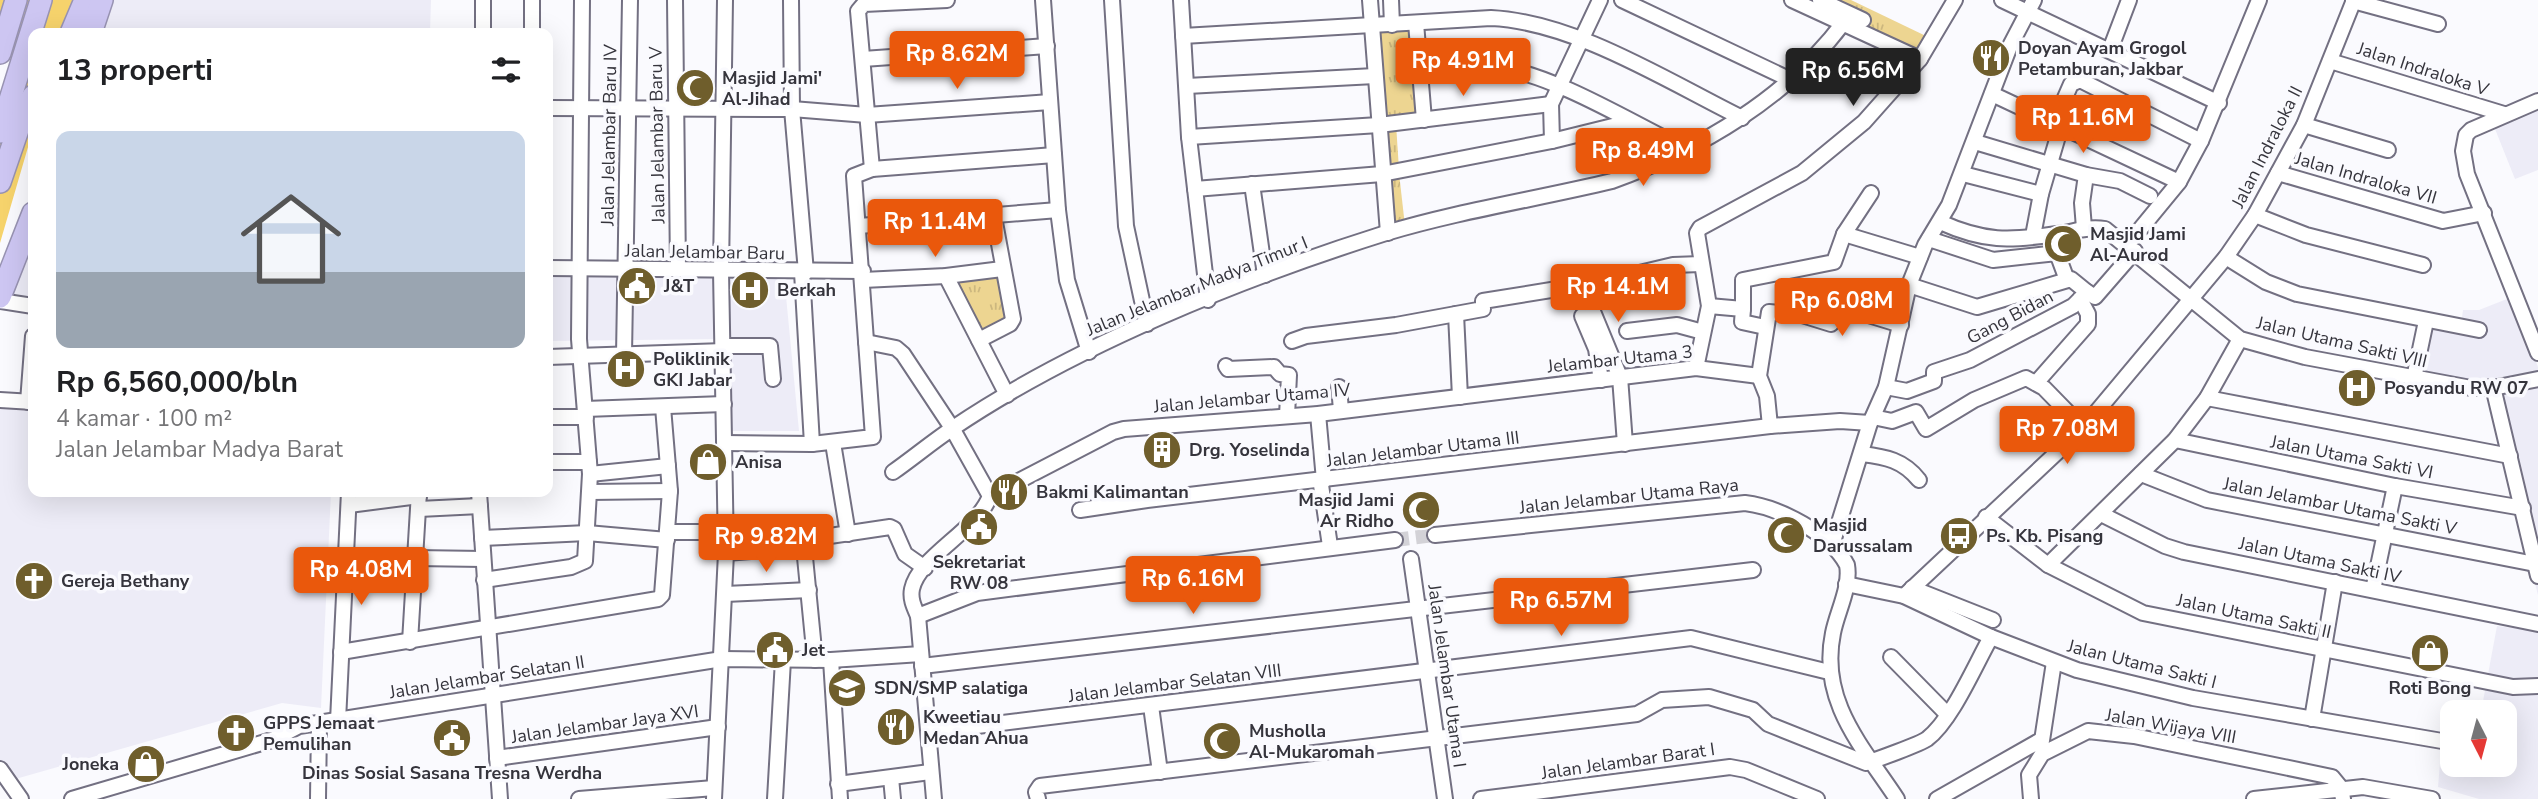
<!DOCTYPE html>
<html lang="id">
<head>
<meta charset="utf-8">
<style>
  :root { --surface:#fff; --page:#f6f6f6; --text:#202124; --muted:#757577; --line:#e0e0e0; --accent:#ea580c }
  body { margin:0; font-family:"Nunito Sans",sans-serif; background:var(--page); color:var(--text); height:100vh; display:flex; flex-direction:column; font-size:26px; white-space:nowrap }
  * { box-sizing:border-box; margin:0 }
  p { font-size:23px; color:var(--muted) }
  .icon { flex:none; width:38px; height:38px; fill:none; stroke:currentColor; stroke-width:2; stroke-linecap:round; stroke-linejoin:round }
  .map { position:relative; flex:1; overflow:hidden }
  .panel { position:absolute; left:28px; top:28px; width:525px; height:469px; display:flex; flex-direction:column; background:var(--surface); border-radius:14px; box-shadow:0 7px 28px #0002 }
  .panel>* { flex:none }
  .needle { width:46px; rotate:174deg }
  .controls { position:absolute; left:2440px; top:700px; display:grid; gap:14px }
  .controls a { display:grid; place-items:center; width:77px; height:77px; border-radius:14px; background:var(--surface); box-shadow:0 7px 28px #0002; font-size:35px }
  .price { position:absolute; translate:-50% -60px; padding:0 16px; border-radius:7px; background:var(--accent); color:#fff; font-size:23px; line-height:46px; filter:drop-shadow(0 2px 4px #0008) }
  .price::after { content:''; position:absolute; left:50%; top:42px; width:21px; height:16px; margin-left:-10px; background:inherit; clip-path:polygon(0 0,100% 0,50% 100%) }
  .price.current { background:#222; color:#fff }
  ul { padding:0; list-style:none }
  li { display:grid; align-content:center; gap:14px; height:371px; padding:0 28px }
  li+li { border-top:2px solid var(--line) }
  li span { display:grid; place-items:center; height:217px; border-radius:14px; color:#555 }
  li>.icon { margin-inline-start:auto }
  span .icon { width:126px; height:126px; fill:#fffc; stroke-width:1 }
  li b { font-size:30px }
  h2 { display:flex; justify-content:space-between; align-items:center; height:84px; padding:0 28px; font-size:30px }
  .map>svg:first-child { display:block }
  .built { fill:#edecf7 }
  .grass { fill:url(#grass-tufts) }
  .water { fill:#f6d36c }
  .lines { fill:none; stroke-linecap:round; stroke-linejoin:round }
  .minor-tunnel { stroke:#d3d2d7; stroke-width:14; stroke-dasharray:14 7; stroke-linecap:butt }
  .minor-casing { stroke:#737082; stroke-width:18 }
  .highway-casing { stroke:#9893b2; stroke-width:24 }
  .minor { stroke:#fff; stroke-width:14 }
  .highway { stroke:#cdc6f2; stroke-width:21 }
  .labels { text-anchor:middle; stroke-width:7; stroke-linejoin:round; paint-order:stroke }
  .poi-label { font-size:18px; font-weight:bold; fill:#35343c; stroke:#fafafe; text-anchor:start }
  .street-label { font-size:18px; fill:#35343c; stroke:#fafafe }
</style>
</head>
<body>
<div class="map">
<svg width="2538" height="799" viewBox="0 0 2538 799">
  <defs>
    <pattern id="grass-tufts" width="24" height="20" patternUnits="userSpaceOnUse" patternTransform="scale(1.75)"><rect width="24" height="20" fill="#edd591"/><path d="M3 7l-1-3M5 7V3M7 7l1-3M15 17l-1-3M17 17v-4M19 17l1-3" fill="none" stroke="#ccb77e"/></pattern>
  </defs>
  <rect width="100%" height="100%" fill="#fafafe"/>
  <g class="built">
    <polygon points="113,0 431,0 430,33 102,33"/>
    <polygon points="2538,106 2538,170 2515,179 2493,124"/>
    <polygon points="33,236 33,310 0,309 0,280"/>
    <polygon points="783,265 799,431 721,431 721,339 548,341 548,275"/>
    <polygon points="2512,297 2538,367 2538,595 2485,389 2420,378 2432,325 2461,325 2463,310 2479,310"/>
    <polygon points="0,397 33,399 33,492 331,492 321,708 282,703 12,780 0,762"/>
    <polygon points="2497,626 2538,631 2538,799 2479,799 2438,787 2440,763 2469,772 2471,765 2504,765 2504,712 2481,712"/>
  </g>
  <g class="grass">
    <polygon points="1782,0 1851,0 1928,37 1918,61"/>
    <polygon points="1415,26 1422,119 1380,123 1374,30"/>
    <polygon points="1396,124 1399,169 1384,172 1380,126"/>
    <polygon points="1399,173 1405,226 1389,231 1384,175"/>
    <polygon points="999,272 1012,322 978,338 950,279"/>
  </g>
  <polygon class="water" points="0,0 73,0 63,33 33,33 33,130 0,243 0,101 14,46 0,39"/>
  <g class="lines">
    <polyline class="minor-tunnel" points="1395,540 1435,535"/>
    <g class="minor-casing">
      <g id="minor">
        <polyline points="675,0 678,270"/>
        <polyline points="791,0 792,109 806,272"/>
        <polyline points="1043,0 1058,210 1067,280 1089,352"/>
        <polyline points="1112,0 1126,226 1147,324"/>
        <polyline points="1181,0 1189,137 1208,300"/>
        <polyline points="1370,0 1388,233"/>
        <polyline points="1391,0 1392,25"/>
        <polyline points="1622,0 1793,81"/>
        <polyline points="1792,0 1920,59"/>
        <polyline points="1820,0 1863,20"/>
        <polyline points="2002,0 2219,103"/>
        <polyline points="2353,1 2438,24"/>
        <polyline points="1416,23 1424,120"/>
        <polyline points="483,33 483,0"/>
        <polyline points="532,33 532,0"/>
        <path d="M1183 36 1491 18C1575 22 1667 81 1742 118"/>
        <polyline points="2110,50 2129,0"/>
        <polyline points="863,59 1047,46"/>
        <polyline points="2330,61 2504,114"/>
        <path d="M1420 69C1446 68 1475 65 1501 68 1556 76 1632 123 1684 148"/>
        <polyline points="1187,86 1375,76"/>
        <polyline points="1992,94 2179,182"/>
        <polyline points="2538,101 2471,130 2466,135 2463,151 2467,174 2538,353"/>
        <polyline points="548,108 792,109 867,115 1050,102"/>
        <polyline points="2054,123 2071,84 2080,80 2201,141"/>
        <polyline points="2304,125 2388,150"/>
        <polyline points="1189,137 1379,125 1551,104"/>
        <polyline points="1552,141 1551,104 1600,0"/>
        <polyline points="1975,142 2086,175 2120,181 2150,196"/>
        <polyline points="872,169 1054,155"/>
        <polyline points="2278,173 2443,221 2484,213"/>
        <polyline points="1963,174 2041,194"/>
        <polyline points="1252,184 1265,275"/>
        <polyline points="1195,189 1382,174 1552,141 1629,122"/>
        <polyline points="2255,215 2306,235 2423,265"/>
        <path d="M1940 222C1984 242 2009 241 2057 234 2074 232 2088 226 2105 229L2240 339 2305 357 2471 388 2498 387 2538 379"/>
        <polyline points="859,226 1058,210"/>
        <polyline points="2084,228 2082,203 2086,175"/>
        <polyline points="1844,234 1920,257"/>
        <polyline points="2033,236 2041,194 2061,126"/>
        <polyline points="1929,239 1993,260 2057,253 2067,280"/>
        <polyline points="2128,244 2179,182 2201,141 2259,0"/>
        <polyline points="2226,257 2266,282 2297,294 2479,330"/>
        <polyline points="548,268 863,271"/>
        <polyline points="802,272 812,444"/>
        <polyline points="946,276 1007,395"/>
        <polyline points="863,280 946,276 1002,269"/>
        <polyline points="1582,285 1620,377 1625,444"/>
        <polyline points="1909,285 1977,307 2071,279 2087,292"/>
        <polyline points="0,301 33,306"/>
        <polyline points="1709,306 1743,309 1742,322 1765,327"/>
        <polyline points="1743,309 1743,280 1834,262 1844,234 1871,193"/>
        <polyline points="1456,314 1460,397"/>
        <polyline points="1582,316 1596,349 1601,380"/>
        <polyline points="1627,331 1677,325 1703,332"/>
        <polyline points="979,340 1010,324 1013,319 994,217"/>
        <polyline points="1292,341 1306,336 1396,325 1483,309 1483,301 1582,285 1601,277 1631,275 1673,265 1701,264"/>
        <path d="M866 342 896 348 903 354 952 428 990 496C977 531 919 556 912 589 910 599 914 607 918 616L934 799"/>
        <polyline points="724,346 770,346 773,379"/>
        <polyline points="624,355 630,0"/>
        <polyline points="548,357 724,351"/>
        <polyline points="1226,366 1228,369 1274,367 1280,374 1289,375 1287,416"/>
        <polyline points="1696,368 1709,306 1697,233 1700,228 1802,173 1864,122 1920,59 1955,0"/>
        <polyline points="2414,378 2426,321"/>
        <polyline points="2036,383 2088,324 2088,314 2080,299"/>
        <polyline points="1339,387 1341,410"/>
        <polyline points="1886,387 1907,391 1934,381 1934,372 1970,360 2073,306 2087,292 2095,297 2135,251"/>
        <polyline points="2493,387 2538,576"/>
        <polyline points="2207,398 2510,456"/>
        <polyline points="0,400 33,402"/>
        <polyline points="28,402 33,336"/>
        <polyline points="585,409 724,404"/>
        <polyline points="1318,414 1324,480 1321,485 1330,546"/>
        <polyline points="548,417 586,417"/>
        <polyline points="1873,417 1892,421 1916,412 1926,429 1974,400 2026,378 2044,388 2083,428"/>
        <polyline points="1770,426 1767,396 1759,376 1769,312 1802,315 1831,324 1839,306 1901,325"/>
        <polyline points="2175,440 2395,486 2523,508"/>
        <polyline points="725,443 812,444 873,437 854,176 872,169 858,11 864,4 947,0"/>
        <polyline points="833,443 848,534"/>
        <path d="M1862 454C1886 457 1903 460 1919 480"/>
        <polyline points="548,462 589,462"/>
        <path d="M893 472C913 458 932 442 953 428 1076 345 1243 278 1386 233 1459 211 1537 199 1612 181 1701 149 1787 98 1844 22"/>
        <polyline points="590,474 668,466"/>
        <polyline points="2141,474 2207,500 2535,564"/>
        <polyline points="479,492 500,799"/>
        <polyline points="590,492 670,491"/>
        <polyline points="990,496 1113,432 1124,429 1318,414 1696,368 1759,376"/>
        <polyline points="349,505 419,496"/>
        <polyline points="419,509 480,506"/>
        <polyline points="1080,510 1147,500 1770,426 1840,421 1870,423"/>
        <polyline points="2101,514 2165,546 2184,552 2538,624"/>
        <polyline points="1986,517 2048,565 2143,613 2513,687 2538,686"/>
        <polyline points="667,532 726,532"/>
        <path d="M1435 535 1745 503C1779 507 1831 534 1847 565 1851 587 1837 612 1833 633 1819 701 1862 746 1897 799"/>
        <polyline points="482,538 587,533 667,540"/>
        <polyline points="1832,545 1870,423 1886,387 1909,285 1925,245 1949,205 2010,46 2034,0"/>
        <polyline points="804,547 815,660"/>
        <polyline points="726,553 804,547 823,537 890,527 894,529 905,554 925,568"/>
        <polyline points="415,558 483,559"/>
        <polyline points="1411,559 1445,799"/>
        <polyline points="2048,565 2175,440 2207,398 2240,339"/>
        <polyline points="484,580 571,567 585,561 590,474 579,339 582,0"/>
        <polyline points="1846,584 1904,596 1991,637 2077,670 2193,698 2442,741"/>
        <polyline points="1912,588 1993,620"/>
        <polyline points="2373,590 2395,486"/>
        <polyline points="725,594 809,590"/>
        <polyline points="1904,596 2083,428 2226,257 2255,215 2304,125 2354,0"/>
        <polyline points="918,616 977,593 1395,540"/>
        <polyline points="410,642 419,492"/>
        <polyline points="341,652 658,599 662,595 670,491 663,407"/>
        <polyline points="1891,657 1947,714"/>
        <polyline points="831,660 840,799"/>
        <polyline points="922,666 1753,570"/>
        <polyline points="1151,706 1160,772"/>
        <polyline points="2312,719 2335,582"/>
        <polyline points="338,721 349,492"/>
        <polyline points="929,732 1691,638 1829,672"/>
        <polyline points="2041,747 2054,662"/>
        <polyline points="497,758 718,727"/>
        <polyline points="0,769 21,799"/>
        <polyline points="891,778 893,799"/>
        <polyline points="838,784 930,772"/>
        <polyline points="72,799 272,740 299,726 722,659 831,660 921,654"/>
        <polyline points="318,799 319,724"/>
        <polyline points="579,799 714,788"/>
        <polyline points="714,799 726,553 721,271 725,0"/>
        <polyline points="775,799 783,660"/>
        <path d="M1038 799 1036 792 1040 786 1637 714 1662 700 1709 697 1753 710 1768 724 1866 763C1876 760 1920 744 1927 739 1952 720 1975 665 1991 637"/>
        <polyline points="1481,799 1730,767 1746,770 1817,799"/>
        <polyline points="1937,799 2041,740"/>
        <polyline points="2031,799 2029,775 2042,754 2088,731 2134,736 2332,777 2341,788 2343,799"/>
        <polyline points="2254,799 2363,787 2432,799"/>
      </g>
    </g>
    <g class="highway-casing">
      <g id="highway">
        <polyline points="71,33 85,0"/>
        <polyline points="91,33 102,0"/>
        <polyline points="0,53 16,0"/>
        <polyline points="0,132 41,0"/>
        <polyline points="0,182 23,115 33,96"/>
        <polyline points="0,297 33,213"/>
      </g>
    </g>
    <use href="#minor" class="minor"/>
    <use href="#highway" class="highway"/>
  </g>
  <defs>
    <g id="restaurant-disc" transform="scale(2.0125)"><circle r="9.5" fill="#6f5e2c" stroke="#fafafe"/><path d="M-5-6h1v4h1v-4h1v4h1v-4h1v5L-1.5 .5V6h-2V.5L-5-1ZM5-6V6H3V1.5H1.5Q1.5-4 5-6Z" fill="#fff"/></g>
    <g id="mosque-disc" transform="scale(2.0125)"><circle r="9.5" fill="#6f5e2c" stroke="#fafafe"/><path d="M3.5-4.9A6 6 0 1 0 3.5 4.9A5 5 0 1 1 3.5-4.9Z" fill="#fff"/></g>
    <g id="civic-disc" transform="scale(2.0125)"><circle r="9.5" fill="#6f5e2c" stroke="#fafafe"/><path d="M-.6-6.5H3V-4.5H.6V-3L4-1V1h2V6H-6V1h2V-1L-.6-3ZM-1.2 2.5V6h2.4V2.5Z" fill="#fff"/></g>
    <g id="hospital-disc" transform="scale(2.0125)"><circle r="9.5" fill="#6f5e2c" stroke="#fafafe"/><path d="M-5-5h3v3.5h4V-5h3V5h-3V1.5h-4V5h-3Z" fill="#fff"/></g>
    <g id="building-disc" transform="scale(2.0125)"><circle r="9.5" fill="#6f5e2c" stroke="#fafafe"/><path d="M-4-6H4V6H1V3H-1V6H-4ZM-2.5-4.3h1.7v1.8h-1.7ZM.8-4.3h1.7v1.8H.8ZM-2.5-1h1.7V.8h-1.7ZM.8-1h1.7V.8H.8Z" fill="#fff"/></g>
    <g id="shop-disc" transform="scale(2.0125)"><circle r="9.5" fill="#6f5e2c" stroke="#fafafe"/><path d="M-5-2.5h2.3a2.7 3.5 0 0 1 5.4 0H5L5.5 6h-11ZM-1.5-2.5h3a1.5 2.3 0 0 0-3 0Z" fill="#fff"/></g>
    <g id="bus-disc" transform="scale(2.0125)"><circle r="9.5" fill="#6f5e2c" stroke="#fafafe"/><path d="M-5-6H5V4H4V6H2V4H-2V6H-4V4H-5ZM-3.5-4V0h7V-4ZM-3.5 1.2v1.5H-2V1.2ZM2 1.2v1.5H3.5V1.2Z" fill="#fff"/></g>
    <g id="church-disc" transform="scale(2.0125)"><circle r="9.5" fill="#6f5e2c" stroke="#fafafe"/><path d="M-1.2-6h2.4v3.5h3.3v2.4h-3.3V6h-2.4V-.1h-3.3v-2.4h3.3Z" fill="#fff"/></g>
    <g id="school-disc" transform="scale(2.0125)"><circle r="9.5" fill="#6f5e2c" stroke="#fafafe"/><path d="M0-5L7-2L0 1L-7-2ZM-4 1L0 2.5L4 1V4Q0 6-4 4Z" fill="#fff"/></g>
  </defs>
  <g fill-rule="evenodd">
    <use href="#restaurant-disc" x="1991" y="58"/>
    <use href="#mosque-disc" x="695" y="88"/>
    <use href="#mosque-disc" x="2063" y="244"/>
    <use href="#civic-disc" x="637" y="286"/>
    <use href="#hospital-disc" x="750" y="290"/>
    <use href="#hospital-disc" x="626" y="369"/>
    <use href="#hospital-disc" x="2357" y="388"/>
    <use href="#building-disc" x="1162" y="450"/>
    <use href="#shop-disc" x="708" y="462"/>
    <use href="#restaurant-disc" x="1009" y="492"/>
    <use href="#mosque-disc" x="1421" y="510"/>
    <use href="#civic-disc" x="979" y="527"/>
    <use href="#mosque-disc" x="1786" y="535"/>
    <use href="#bus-disc" x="1959" y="536"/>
    <use href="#church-disc" x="34" y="581"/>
    <use href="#civic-disc" x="775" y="650"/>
    <use href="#shop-disc" x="2430" y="653"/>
    <use href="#school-disc" x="847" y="688"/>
    <use href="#restaurant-disc" x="896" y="727"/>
    <use href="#church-disc" x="236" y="733"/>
    <use href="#civic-disc" x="452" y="738"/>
    <use href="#mosque-disc" x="1222" y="741"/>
    <use href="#shop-disc" x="146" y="764"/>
  </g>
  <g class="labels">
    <g class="poi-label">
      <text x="2018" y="54">Doyan Ayam Grogol<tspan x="2018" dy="21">Petamburan, Jakbar</tspan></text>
      <text x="722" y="84">Masjid Jami'<tspan x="722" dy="21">Al-Jihad</tspan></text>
      <text x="2090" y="240">Masjid Jami<tspan x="2090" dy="21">Al-Aurod</tspan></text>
      <text x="664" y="292">J&amp;T</text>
      <text x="777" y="296">Berkah</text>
      <text x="653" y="365">Poliklinik<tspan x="653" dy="21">GKI Jabar</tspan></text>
      <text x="2384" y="394">Posyandu RW 07</text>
      <text x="1189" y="456">Drg. Yoselinda</text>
      <text x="735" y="468">Anisa</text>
      <text x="1036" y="498">Bakmi Kalimantan</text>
      <text x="1394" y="506" text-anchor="end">Masjid Jami<tspan x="1394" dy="21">Ar Ridho</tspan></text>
      <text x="1813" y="531">Masjid<tspan x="1813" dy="21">Darussalam</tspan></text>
      <text x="1986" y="542">Ps. Kb. Pisang</text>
      <text x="979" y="568" text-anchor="middle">Sekretariat<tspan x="979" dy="21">RW 08</tspan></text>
      <text x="61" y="587">Gereja Bethany</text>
      <text x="802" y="656">Jet</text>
      <text x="874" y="694">SDN/SMP salatiga</text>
      <text x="2430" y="694" text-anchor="middle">Roti Bong</text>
      <text x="923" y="723">Kweetiau<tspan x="923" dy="21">Medan Ahua</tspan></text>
      <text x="263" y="729">GPPS Jemaat<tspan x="263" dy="21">Pemulihan</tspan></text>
      <text x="1249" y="737">Musholla<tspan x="1249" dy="21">Al-Mukaromah</tspan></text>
      <text x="119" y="770" text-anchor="end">Joneka</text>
      <text x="452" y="779" text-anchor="middle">Dinas Sosial Sasana Tresna Werdha</text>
    </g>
    <g class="street-label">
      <text transform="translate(2423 69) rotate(18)" y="6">Jalan Indraloka V</text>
      <text transform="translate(609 135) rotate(-89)" y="6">Jalan Jelambar Baru IV</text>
      <text transform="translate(657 135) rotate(-91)" y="6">Jalan Jelambar Baru V</text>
      <text transform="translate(2267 147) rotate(-63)" y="6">Jalan Indraloka II</text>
      <text transform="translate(2366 178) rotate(16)" y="6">Jalan Indraloka VII</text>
      <text transform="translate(705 252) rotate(1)" y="6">Jalan Jelambar Baru</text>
      <text transform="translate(1197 286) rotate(-22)" y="6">Jalan Jelambar Madya Timur I</text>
      <text transform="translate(2010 317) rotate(-28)" y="6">Gang Bidan</text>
      <text transform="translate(2342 342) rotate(13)" y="6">Jalan Utama Sakti VIII</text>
      <text transform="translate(1620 359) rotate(-6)" y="6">Jelambar Utama 3</text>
      <text transform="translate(1252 398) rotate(-5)" y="6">Jalan Jelambar Utama IV</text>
      <text transform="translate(1423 449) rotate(-7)" y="6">Jalan Jelambar Utama III</text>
      <text transform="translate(2352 457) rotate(11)" y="6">Jalan Utama Sakti VI</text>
      <text transform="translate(1629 496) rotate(-6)" y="6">Jalan Jelambar Utama Raya</text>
      <text transform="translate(2340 506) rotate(11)" y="6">Jalan Jelambar Utama Sakti V</text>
      <text transform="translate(2320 560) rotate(12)" y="6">Jalan Utama Sakti IV</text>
      <text transform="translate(2254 616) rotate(12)" y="6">Jalan Utama Sakti II</text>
      <text transform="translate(2142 664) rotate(14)" y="6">Jalan Utama Sakti I</text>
      <text transform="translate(1447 676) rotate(82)" y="6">Jalan Jelambar Utama I</text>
      <text transform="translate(487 677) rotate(-9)" y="6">Jalan Jelambar Selatan II</text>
      <text transform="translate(1175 683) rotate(-7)" y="6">Jalan Jelambar Selatan VIII</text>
      <text transform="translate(605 724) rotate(-8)" y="6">Jalan Jelambar Jaya XVI</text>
      <text transform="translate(2171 726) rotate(10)" y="6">Jalan Wijaya VIII</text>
      <text transform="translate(1628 761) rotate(-8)" y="6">Jalan Jelambar Barat I</text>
    </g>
  </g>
</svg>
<div class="controls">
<a><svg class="needle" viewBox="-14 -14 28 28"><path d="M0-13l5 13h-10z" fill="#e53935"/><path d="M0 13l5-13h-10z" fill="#757577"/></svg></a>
</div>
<b class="price" style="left:957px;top:91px">Rp 8.62M</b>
<b class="price" style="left:1463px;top:98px">Rp 4.91M</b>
<b class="price current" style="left:1853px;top:108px">Rp 6.56M</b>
<b class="price" style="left:2083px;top:155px">Rp 11.6M</b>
<b class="price" style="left:1643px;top:188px">Rp 8.49M</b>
<b class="price" style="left:935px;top:259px">Rp 11.4M</b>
<b class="price" style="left:1618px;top:324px">Rp 14.1M</b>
<b class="price" style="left:1842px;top:338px">Rp 6.08M</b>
<b class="price" style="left:2067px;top:466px">Rp 7.08M</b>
<b class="price" style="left:766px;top:574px">Rp 9.82M</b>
<b class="price" style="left:361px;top:607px">Rp 4.08M</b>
<b class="price" style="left:1193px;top:616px">Rp 6.16M</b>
<b class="price" style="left:1561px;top:638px">Rp 6.57M</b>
<section class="panel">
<h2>13 properti<svg class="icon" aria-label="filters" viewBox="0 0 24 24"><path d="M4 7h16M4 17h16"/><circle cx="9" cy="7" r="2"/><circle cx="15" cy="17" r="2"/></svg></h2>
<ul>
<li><span style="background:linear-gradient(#c9d6e8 65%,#9aa5b1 0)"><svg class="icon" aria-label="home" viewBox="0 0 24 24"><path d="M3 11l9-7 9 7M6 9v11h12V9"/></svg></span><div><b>Rp 6,560,000/bln</b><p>4 kamar · 100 m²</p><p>Jalan Jelambar Madya Barat</p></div></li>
</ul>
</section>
</div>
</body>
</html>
